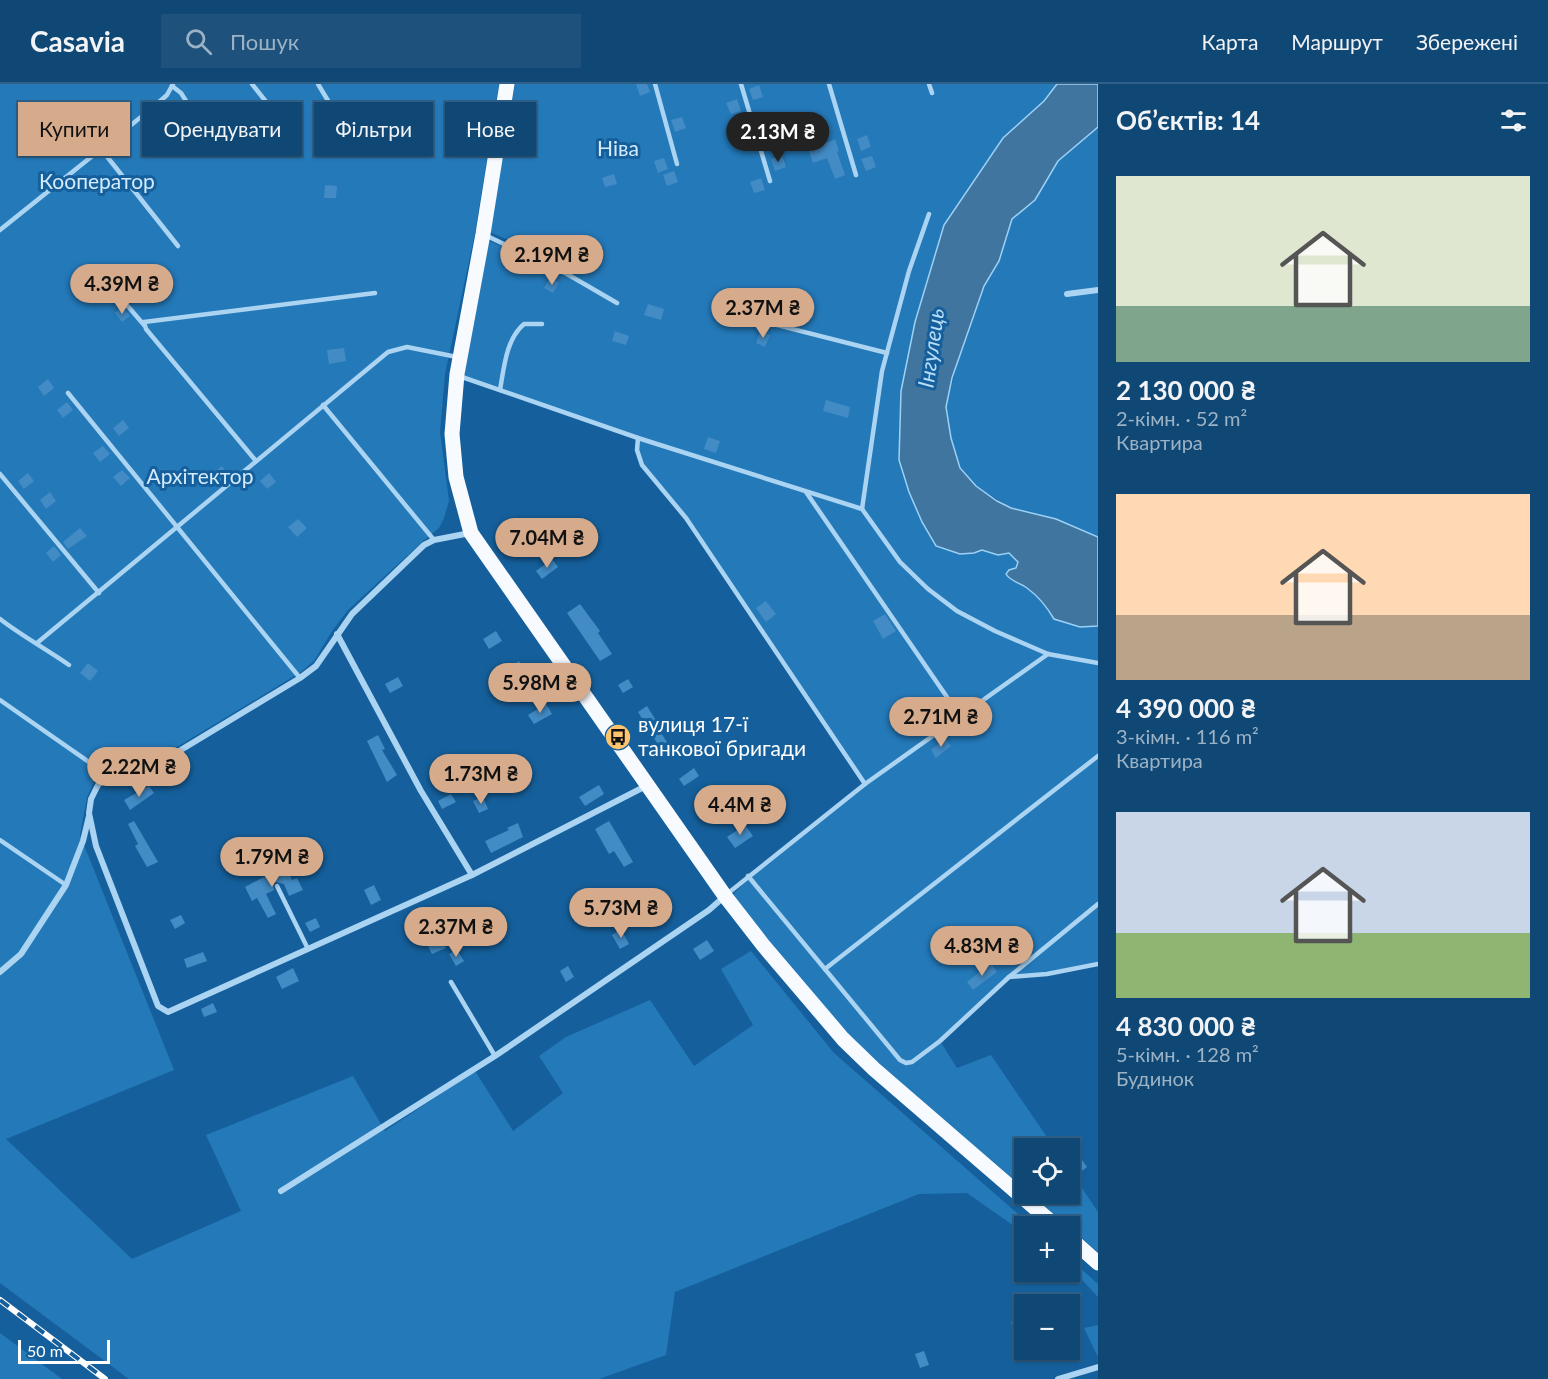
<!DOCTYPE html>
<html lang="uk">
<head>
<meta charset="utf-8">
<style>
  :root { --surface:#104875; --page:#1e527d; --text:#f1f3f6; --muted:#9cb2c5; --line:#306087; --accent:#d6ab8b }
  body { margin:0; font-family:Lato,sans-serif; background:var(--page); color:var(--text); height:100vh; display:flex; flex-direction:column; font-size:22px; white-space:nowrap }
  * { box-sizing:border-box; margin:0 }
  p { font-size:20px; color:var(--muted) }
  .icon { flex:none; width:33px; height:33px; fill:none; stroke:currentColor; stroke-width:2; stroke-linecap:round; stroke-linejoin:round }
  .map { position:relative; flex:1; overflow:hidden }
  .drawer { display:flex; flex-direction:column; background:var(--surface); width:450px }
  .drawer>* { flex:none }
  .banner { position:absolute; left:18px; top:18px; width:570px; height:54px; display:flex; gap:12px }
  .buttons { position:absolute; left:1014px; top:1054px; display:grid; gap:12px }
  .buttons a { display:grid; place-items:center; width:66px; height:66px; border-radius:0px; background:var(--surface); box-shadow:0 2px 4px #0004,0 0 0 2px var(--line); font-size:30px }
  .scale { position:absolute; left:18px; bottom:15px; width:92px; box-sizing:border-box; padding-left:6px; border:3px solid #fff; border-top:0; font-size:16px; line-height:21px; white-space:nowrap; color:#fff; -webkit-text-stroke:4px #15609c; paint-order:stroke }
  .price { position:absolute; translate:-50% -51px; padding:0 14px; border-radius:21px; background:var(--accent); color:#111; font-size:20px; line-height:39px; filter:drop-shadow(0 2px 3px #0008) }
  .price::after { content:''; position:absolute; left:50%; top:36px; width:18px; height:14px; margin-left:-9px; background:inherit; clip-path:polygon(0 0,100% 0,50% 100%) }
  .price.selected { background:#222; color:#fff }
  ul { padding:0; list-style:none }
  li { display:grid; align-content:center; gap:12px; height:318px; padding:0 18px }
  li span { display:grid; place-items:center; height:186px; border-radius:0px; color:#555 }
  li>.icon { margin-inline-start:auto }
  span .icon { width:108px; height:108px; fill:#fffc; stroke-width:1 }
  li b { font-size:26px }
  h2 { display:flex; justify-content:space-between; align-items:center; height:72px; padding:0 18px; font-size:26px }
  .chip { padding:0 21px; border-radius:0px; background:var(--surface); box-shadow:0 2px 4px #0004,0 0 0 2px var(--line); font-size:21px; line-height:54px }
  .chip.selected { background:var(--accent); color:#111 }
  header { display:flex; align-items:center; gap:36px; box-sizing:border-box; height:84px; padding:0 30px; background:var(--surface); border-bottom:2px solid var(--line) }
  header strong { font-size:28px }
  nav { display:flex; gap:33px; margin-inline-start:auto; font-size:21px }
  .search { width:420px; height:54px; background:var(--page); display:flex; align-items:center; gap:15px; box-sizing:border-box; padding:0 21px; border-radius:0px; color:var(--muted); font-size:22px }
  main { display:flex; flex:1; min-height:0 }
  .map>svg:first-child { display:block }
  .green { fill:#2479b9 }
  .water { fill:#40759f; stroke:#9dd1f6; stroke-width:1.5 }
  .building { fill:#428bc5 }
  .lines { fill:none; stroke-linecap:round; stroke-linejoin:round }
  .service { stroke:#abd4f3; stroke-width:4.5 }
  .minor { stroke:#abd4f3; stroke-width:6 }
  .primary { stroke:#f7fbff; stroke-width:15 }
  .rail-casing { stroke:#fff; stroke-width:6 }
  .rail { stroke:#15609c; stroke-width:4; stroke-dasharray:11; stroke-linecap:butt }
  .labels { text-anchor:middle; stroke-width:6; stroke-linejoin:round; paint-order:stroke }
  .park-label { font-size:21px; fill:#d3ebfd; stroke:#15609c }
  .poi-label { font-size:21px; fill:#fff; stroke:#15609c; text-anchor:start }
  .water-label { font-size:22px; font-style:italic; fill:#b7ddf9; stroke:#15609c }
</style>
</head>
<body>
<header>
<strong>Casavia</strong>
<div class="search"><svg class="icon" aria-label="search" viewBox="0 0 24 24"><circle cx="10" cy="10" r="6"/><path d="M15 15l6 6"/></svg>Пошук</div>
<nav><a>Карта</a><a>Маршрут</a><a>Збережені</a></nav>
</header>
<main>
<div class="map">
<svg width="1098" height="1295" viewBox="0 0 1098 1295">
  <rect width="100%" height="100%" fill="#15609c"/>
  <g class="green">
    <polygon points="0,0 499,0 475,149 445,290 440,348 449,417 444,434 439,444 421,459 348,526 332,547 314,577 301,588 152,678 109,688 94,698 87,713 80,751 174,986 6,1055 132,1175 241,1127 206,1051 353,992 385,1047 475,987 513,1047 563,1009 539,972 566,953 650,916 694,982 753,941 721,885 751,867 834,969 1033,1143 1024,1143 1024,1149 967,1109 919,1110 675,1208 666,1271 599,1295 129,1295 0,1199"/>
    <polygon points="515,0 1057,0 1046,13 913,269 990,459 1098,513 1098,880 1047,890 1009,893 940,957 957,984 991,971 1055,1065 1024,1065 1024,1104 880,981 848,951 735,820 734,809 747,797 748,792 864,700 686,434 642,381 637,366 638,354 463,294 489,157 527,173 529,165 490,148"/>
    <polygon points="1098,39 1098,453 1056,435 1011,424 984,407 980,414 945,364 946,323 962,261 964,259 976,227 973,221 1007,137 1060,72"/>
    <polygon points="1070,1086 1098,1128 1098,1168 1031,1110 1070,1110"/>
    <polygon points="1070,1175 1098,1200 1098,1213 1070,1183"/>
    <polygon points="1098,1241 1098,1273 1084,1244"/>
    <polygon points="0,1249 62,1295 0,1295"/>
  </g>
  <path class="water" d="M1057 0H1098V43L1058 77 1035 116 1012 135 999 177 984 202 952 294 946 323 951 354 960 384 976 402 997 417 1011 424 1056 435 1098 453V542L1080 543 1054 535C1047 523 1038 512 1027 504 1020 499 1010 497 1006 490L1009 486 1016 484 1018 478 1009 469 998 471 982 466 974 469 960 470 936 462 922 438 909 408 899 376 901 307 915 238 944 141 1003 54 1044 17Z"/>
  <g class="building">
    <polygon points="636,0 647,0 650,8 640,12"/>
    <polygon points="759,1 763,13 753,16 749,5"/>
    <polygon points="737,15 741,27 731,30 726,19"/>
    <polygon points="682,33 686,44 675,48 671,36"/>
    <polygon points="867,51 871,63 861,67 857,55"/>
    <polygon points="835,55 839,67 837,68 845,91 835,95 827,74 813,79 809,67"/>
    <polygon points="782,71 786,83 775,87 771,75"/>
    <polygon points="872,72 876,83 866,87 861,75"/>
    <polygon points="664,74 668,85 658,89 654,77"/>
    <polygon points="674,87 678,98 667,102 663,91"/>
    <polygon points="614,90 617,100 605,103 602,94"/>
    <polygon points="761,94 765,106 754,109 750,98"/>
    <polygon points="325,101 337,102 336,114 324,114"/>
    <polygon points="550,194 559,199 553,209 544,204"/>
    <polygon points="648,220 664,225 661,236 644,231"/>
    <polygon points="122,223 130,232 122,238 115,229"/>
    <polygon points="615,247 629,252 626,261 612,257"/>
    <polygon points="760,247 770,251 765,263 756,259"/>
    <polygon points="344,264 346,277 329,280 327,266"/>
    <polygon points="48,295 54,304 44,312 38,303"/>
    <polygon points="826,316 850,323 848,334 823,327"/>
    <polygon points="67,318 73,326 63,334 57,326"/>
    <polygon points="123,336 129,344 119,352 113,344"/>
    <polygon points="708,353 720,357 716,369 704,365"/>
    <polygon points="103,362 110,370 100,378 93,369"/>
    <polygon points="222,382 228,391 218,399 212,390"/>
    <polygon points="163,385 171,395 162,402 154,392"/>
    <polygon points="122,386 130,394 121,402 113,393"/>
    <polygon points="28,389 34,397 24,405 18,397"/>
    <polygon points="269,389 276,398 267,405 260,397"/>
    <polygon points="50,408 56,417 46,425 40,416"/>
    <polygon points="298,435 307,444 297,453 288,443"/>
    <polygon points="80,444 87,452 68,465 63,458"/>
    <polygon points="54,462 61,471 53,478 46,469"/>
    <polygon points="552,475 558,483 542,495 536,487"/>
    <polygon points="766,517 776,530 766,538 756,524"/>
    <polygon points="580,520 600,547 598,549 612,570 600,577 567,529"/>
    <polygon points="885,530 896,547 883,555 873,537"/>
    <polygon points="496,547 502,557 489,565 483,555"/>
    <polygon points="519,577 524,586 508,596 503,588"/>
    <polygon points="88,579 98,587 90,597 80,589"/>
    <polygon points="398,593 403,602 390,609 385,600"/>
    <polygon points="628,595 633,603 623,609 618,601"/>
    <polygon points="546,620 552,630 534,640 528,631"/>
    <polygon points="647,622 663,648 661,649 671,664 664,670 638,628"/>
    <polygon points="378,651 385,665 382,666 397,691 387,698 367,657"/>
    <polygon points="945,655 951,662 936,674 931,666"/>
    <polygon points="694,684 699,692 684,702 679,695"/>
    <polygon points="599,701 604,710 585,722 579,713"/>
    <polygon points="149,702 154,709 130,726 124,716"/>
    <polygon points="451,710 456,718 442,725 438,717"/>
    <polygon points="483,713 488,725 479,729 473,717"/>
    <polygon points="134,737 158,778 147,783 135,762 138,760 128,740"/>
    <polygon points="609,737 633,778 624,783 614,767 609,770 595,745"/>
    <polygon points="518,739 523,753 491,769 485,757 509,746 507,744"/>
    <polygon points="745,741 753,752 735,764 727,753"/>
    <polygon points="286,781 292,796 297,794 303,806 289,812 284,800 275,798 273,801 274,806 266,810 276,830 268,834 257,814 252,817 245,803"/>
    <polygon points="374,801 381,816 371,821 364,806"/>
    <polygon points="181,831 185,839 175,845 170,836"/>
    <polygon points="316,834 320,843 310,848 305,839"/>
    <polygon points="621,845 629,860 620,865 612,851"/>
    <polygon points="441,854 446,864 432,870 427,860"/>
    <polygon points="707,856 714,867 700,876 693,865"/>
    <polygon points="457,866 464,877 456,882 449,870"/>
    <polygon points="203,868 207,877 187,884 184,875"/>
    <polygon points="991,879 997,888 973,906 967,898"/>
    <polygon points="568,882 574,893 566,898 560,887"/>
    <polygon points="293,884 299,897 282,905 276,893"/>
    <polygon points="213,919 217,928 204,933 201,925"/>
    <polygon points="1070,1059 1087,1083 1075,1092 1070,1084"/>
    <polygon points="1021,1235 1024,1251 1017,1254 1011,1238"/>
    <polygon points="924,1267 929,1281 920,1284 915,1270"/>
  </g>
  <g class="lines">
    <g class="service">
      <polyline points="252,0 275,29"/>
      <polyline points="318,0 336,30"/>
      <polyline points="655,0 677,80"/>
      <polyline points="741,0 770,97"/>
      <polyline points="829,0 856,91"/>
      <polyline points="929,0 932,9"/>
      <polyline points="172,2 181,9 215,63"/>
      <polyline points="101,65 178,162"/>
      <polyline points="0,146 151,25 167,11 173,0"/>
      <polyline points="485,151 567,190 617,219"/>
      <polyline points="126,220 144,241"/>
      <polyline points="715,220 753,235 887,269"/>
      <polyline points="459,292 638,354 862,425 900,478 928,505 957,527 995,547 1048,570 1098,579"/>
      <path d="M500 306C504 284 506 255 524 240H542"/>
      <polyline points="68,309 300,594"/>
      <polyline points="323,321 434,456"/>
      <polyline points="638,354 637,366 642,381 686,434 865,700"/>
      <polyline points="256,377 146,245 144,238 375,209"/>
      <polyline points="0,390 99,509"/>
      <polyline points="806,408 960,632"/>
      <polyline points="862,425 882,287 909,187 929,130"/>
      <path d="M0 535C22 552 46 565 69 581"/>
      <polyline points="37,559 388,268 407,263 457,273"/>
      <polyline points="0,616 109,692"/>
      <polyline points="0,756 66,801"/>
      <polyline points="748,792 900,976 906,979 912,978 940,957 1009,893 1098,820"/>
      <polyline points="277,802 308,865"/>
      <polyline points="727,810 865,700 1048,570"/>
      <polyline points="825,885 1098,672"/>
      <polyline points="1009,893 1047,890 1098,880"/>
      <polyline points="451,898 495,972"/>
    </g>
    <g class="minor">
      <polyline points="1067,210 1098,206"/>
      <polyline points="470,449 434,456 424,461 352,530 316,582 300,594 156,681 109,692 98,701 91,715 89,729 96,762 158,922 168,928 472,791 646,702"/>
      <polyline points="337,550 421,707 472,791"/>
      <polyline points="0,888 21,870 66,801 83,757 89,732"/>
      <polyline points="281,1107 495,972 709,826 725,812"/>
      <polyline points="1058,1295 1098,1283"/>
    </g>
    <g class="primary">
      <polyline points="507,0 483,150 457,290 452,350 456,393 471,449 725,812 763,861 843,955 874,985 1057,1143"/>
      <polyline points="1070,1154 1098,1179"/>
    </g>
    <g class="rail-casing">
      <polyline id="rail" points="0,1216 105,1295"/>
    </g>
    <use href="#rail" class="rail"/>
  </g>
  <defs>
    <g id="bus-disc" transform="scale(1.35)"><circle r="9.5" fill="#ffc46d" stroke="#15609c"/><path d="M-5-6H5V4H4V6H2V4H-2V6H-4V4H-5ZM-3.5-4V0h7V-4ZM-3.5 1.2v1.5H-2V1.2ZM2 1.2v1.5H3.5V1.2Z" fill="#111"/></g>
  </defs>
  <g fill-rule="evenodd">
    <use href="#bus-disc" x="618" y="653"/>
  </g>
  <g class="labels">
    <g class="park-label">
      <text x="618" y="72">Ніва</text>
      <text x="97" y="105">Кооператор</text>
      <text x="200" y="400">Архітектор</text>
    </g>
    <g class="poi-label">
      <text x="638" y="648">вулиця 17-ї<tspan x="638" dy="24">танкової бригади</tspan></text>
    </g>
    <g class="water-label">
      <text transform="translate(931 264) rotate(-82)" y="8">Інгулець</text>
    </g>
  </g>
</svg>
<div class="buttons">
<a><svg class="icon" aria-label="locate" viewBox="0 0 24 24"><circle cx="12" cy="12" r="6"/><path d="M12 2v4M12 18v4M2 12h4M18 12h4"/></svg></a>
<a>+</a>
<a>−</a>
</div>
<div class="scale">50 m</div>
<b class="price selected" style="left:778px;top:79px">2.13M ₴</b>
<b class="price" style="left:552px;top:202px">2.19M ₴</b>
<b class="price" style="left:122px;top:231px">4.39M ₴</b>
<b class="price" style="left:763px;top:255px">2.37M ₴</b>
<b class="price" style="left:547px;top:485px">7.04M ₴</b>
<b class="price" style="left:540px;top:630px">5.98M ₴</b>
<b class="price" style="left:941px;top:664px">2.71M ₴</b>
<b class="price" style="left:139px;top:714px">2.22M ₴</b>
<b class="price" style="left:481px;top:721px">1.73M ₴</b>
<b class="price" style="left:740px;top:752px">4.4M ₴</b>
<b class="price" style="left:272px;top:804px">1.79M ₴</b>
<b class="price" style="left:621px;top:855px">5.73M ₴</b>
<b class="price" style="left:456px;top:874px">2.37M ₴</b>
<b class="price" style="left:982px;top:893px">4.83M ₴</b>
<div class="banner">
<a class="chip selected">Купити</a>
<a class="chip">Орендувати</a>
<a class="chip">Фільтри</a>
<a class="chip">Нове</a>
</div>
</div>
<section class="drawer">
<h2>Об’єктів: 14<svg class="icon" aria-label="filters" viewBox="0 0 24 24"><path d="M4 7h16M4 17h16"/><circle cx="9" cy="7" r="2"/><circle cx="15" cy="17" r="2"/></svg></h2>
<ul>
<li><span style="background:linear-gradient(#dfe7d0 70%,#7fa58c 0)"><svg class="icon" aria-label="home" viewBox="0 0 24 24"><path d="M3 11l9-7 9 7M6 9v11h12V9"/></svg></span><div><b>2 130 000 ₴</b><p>2-кімн. · 52 m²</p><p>Квартира</p></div></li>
<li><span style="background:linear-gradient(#ffd9b3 65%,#b9a48a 0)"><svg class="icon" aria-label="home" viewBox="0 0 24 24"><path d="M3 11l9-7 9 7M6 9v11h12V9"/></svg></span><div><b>4 390 000 ₴</b><p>3-кімн. · 116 m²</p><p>Квартира</p></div></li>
<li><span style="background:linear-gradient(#c9d6e8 65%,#8fb573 0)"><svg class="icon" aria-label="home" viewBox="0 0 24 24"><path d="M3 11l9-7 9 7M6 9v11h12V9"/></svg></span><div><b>4 830 000 ₴</b><p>5-кімн. · 128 m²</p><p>Будинок</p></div></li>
</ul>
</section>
</main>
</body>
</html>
